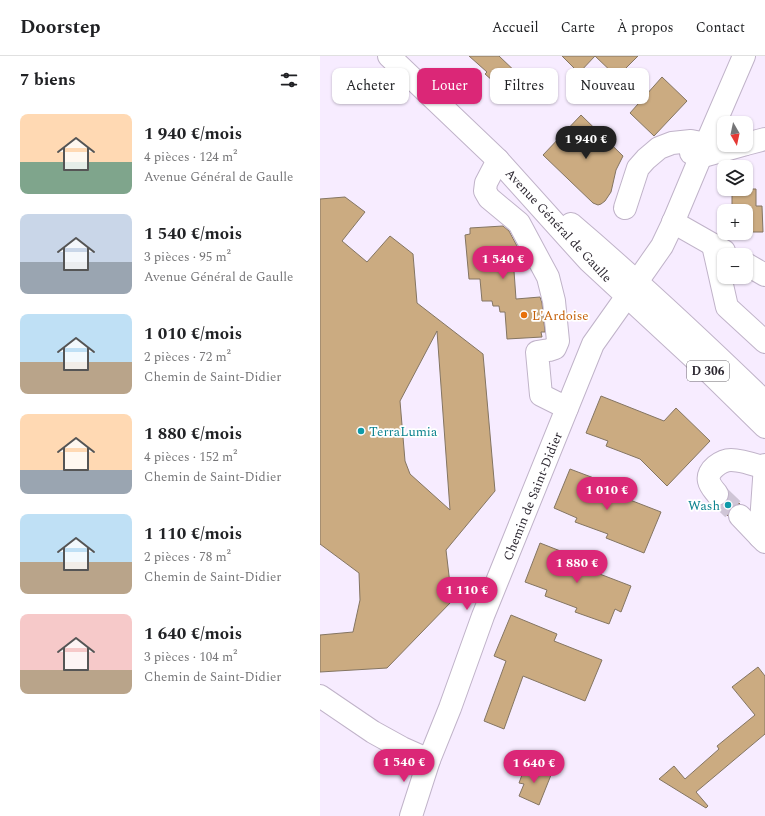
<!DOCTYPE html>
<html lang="fr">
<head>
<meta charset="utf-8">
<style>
  :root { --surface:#fff; --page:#f2f2f2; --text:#202124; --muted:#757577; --line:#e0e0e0; --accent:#db2777 }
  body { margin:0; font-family:Spectral,serif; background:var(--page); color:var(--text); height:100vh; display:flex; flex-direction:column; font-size:15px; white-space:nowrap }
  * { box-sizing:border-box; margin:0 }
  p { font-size:13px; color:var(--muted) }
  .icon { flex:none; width:22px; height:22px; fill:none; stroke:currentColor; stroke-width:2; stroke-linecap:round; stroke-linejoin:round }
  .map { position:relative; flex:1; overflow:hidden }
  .panel { display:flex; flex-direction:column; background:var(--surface); width:320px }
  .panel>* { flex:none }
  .top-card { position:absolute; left:12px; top:12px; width:373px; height:36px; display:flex; gap:8px }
  .needle { width:26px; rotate:171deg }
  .fabs { position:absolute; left:397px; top:60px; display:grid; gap:8px }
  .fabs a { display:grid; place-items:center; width:36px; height:36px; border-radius:8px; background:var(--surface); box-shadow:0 1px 3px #0004; font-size:20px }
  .price { position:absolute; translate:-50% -34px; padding:0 9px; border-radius:14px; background:var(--accent); color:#fff; font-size:13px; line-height:26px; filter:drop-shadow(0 1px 2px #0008) }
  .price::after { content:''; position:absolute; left:50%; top:24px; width:12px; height:9px; margin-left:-6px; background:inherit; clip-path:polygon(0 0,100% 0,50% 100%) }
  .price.active { background:#222; color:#fff }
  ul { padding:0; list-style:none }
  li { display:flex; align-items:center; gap:12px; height:100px; padding:0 20px }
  li span { display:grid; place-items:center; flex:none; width:112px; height:80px; border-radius:8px; color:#555 }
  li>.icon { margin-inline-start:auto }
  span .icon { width:48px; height:48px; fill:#fffc; stroke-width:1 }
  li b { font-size:17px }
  h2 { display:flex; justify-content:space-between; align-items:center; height:48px; padding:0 20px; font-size:17px }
  .pill { padding:0 14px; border-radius:8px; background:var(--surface); box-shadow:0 1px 3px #0004; font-size:14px; line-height:36px }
  .pill.active { background:var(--accent); color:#fff }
  header { display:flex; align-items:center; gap:24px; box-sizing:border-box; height:56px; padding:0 20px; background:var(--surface); border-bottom:1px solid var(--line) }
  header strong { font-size:19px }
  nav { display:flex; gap:22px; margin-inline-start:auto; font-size:14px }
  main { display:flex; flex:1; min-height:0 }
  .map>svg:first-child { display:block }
  .building { fill:#cbab81; stroke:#847562; fill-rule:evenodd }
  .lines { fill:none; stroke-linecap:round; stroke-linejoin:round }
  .minor-tunnel { stroke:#cfc5d6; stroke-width:22; stroke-dasharray:22 11; stroke-linecap:butt }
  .minor-casing { stroke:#c0b3c9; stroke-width:24 }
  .major-casing { stroke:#c0b3c9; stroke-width:24 }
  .minor { stroke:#fff; stroke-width:22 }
  .major { stroke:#fff; stroke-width:22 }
  .food-dot { fill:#e8710a; stroke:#fff; stroke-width:1.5 }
  .culture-dot { fill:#0f9aa8; stroke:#fff; stroke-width:1.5 }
  .labels { text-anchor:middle; stroke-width:3.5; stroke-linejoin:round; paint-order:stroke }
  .shield { fill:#fff; stroke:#6c686f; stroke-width:1 }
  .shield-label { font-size:12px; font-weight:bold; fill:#2d2831 }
  .street-label { font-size:13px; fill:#2d2831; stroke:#fff }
  .food-label { font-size:13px; fill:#c56008; stroke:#fff; text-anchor:start }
  .culture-label { font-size:13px; fill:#0d838f; stroke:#fff; text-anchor:start }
</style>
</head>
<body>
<header>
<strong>Doorstep</strong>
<nav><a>Accueil</a><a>Carte</a><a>À propos</a><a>Contact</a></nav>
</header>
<main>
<section class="panel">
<h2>7 biens<svg class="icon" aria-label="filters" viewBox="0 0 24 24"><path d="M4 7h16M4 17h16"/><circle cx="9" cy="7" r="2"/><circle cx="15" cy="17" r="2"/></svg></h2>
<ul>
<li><span style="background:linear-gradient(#ffd9b3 60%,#7fa58c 0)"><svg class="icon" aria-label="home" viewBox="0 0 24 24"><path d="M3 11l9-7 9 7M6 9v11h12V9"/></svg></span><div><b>1 940 €/mois</b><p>4 pièces · 124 m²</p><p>Avenue Général de Gaulle</p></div></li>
<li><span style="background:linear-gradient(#c9d6e8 60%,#9aa5b1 0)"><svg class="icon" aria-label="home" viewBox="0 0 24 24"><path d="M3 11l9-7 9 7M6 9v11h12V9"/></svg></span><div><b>1 540 €/mois</b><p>3 pièces · 95 m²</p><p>Avenue Général de Gaulle</p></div></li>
<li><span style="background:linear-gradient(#bfe0f5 60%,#b9a48a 0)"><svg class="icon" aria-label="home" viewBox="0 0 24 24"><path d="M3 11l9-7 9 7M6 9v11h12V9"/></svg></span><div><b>1 010 €/mois</b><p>2 pièces · 72 m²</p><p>Chemin de Saint-Didier</p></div></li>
<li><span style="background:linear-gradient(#ffd9b3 70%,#9aa5b1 0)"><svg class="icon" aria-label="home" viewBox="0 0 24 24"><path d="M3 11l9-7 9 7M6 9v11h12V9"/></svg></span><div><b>1 880 €/mois</b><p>4 pièces · 152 m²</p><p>Chemin de Saint-Didier</p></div></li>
<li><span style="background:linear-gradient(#bfe0f5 60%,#b9a48a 0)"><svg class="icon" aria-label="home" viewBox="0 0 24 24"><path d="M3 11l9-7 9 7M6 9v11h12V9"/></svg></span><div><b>1 110 €/mois</b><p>2 pièces · 78 m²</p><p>Chemin de Saint-Didier</p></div></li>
<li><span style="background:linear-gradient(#f6c9c9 70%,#b9a48a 0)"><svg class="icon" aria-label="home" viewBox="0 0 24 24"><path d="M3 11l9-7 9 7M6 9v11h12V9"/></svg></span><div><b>1 640 €/mois</b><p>3 pièces · 104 m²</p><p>Chemin de Saint-Didier</p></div></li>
</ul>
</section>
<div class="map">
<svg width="445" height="760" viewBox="0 0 445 760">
  <rect width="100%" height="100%" fill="#f7ecff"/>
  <g class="building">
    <polygon points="149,0 179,0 202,22 189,36 184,31 182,33 165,18 167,16"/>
    <polygon points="242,0 275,0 259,17"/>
    <polygon points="275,0 318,0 297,21"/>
    <polygon points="342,21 367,45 334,80 310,57"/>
    <polygon points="261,59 303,100 296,114 291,136 285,145 281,148 278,149 273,147 223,99"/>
    <polygon points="412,133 436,133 436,150 442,150 443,176 426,176 426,155 419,155 419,151 412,151"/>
    <path d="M25 141 45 156 22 185 47 206 70 180 93 198 97 247 163 298 175 435 126 494 132 545 67 612 0 616V579L33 576 40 544 39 517 0 488V143ZM117 275 130 454 90 418 85 405 80 345Z"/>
    <polygon points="183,170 189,175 197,190 199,214 194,215 196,243 220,241 222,247 225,276 221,276 222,281 187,283 185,256 180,256 179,250 173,250 172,245 162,245 160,223 149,223 145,179 150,178 150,172"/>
    <polygon points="281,340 344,365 356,352 390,385 347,430 320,403 286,390 288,385 266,377"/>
    <polygon points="250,413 295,430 292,437 341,456 324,497 286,482 288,478 255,466 257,462 234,452"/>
    <polygon points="409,438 420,448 417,448 411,451 408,456 408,460 398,450 405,448 408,443"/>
    <polygon points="220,487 266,505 264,512 311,530 301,556 295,553 289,568 255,556 257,552 225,540 227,534 205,526"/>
    <polygon points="191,559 237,578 234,585 282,604 265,645 203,620 184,673 164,665 186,605 174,600"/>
    <polygon points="438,611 445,620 445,678 376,736 388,750 386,752 339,723 354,710 365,723 399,693 397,690 435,659 412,631"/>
    <polygon points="206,708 231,719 219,749 199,740 204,728 199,727"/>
  </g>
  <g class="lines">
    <polyline class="minor-tunnel" points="397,438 420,460"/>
    <g class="minor-casing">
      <g id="minor">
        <polyline points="426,88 445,83"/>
        <polyline points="371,97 380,101 423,89"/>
        <polyline points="178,104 166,127 165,135 169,142 199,167 228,221 234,245 238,285 235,292 229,294 217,296 221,339 247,352"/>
        <polyline points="305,152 318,112 326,103 339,92 352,87 371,85 386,88"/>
        <polyline points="353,166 404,195"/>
        <polyline points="393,189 407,251 445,286"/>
        <polyline points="426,208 445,219"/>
        <polyline points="445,409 440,481 445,486"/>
        <path d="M397 438C394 434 390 430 389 425 386 414 402 404 411 404 421 404 436 409 445 412"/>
        <polyline points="420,460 440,481"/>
        <polyline points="0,640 53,676 82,692 109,704"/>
        <polyline points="91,760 109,704 130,652 163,560 273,288 307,240 342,190 352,169 386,88 424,0"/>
      </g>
    </g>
    <g class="major-casing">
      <g id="major">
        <polyline points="69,0 178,104 269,205 390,317 445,371"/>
        <path d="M251 168C318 225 382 285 445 346"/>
      </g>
    </g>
    <use href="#minor" class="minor"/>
    <use href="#major" class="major"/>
  </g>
  <circle class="food-dot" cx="204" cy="259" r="4"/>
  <g class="culture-dot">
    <circle cx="41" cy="375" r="4"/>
    <circle cx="408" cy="449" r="4"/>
  </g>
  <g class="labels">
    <rect class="shield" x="367" y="305" width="42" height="20" rx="3"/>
    <g class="shield-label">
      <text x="388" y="319">D 306</text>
    </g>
    <g class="street-label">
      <text transform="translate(239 169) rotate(47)" y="5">Avenue Général de Gaulle</text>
      <text transform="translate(212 440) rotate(-68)" y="5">Chemin de Saint-Didier</text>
    </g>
    <g class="food-label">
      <text x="212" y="264">L'Ardoise</text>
    </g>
    <g class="culture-label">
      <text x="49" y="380">TerraLumia</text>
      <text x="400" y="454" text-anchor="end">Wash</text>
    </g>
  </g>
</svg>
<div class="fabs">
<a><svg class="needle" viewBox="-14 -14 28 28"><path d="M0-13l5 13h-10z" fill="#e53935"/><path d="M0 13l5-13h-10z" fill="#757577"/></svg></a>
<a><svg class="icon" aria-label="layers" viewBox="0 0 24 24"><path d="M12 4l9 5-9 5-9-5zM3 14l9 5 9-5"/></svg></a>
<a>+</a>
<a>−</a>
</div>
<b class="price active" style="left:266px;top:104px">1 940 €</b>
<b class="price" style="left:183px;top:224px">1 540 €</b>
<b class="price" style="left:287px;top:455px">1 010 €</b>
<b class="price" style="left:257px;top:528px">1 880 €</b>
<b class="price" style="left:147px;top:555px">1 110 €</b>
<b class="price" style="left:84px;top:727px">1 540 €</b>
<b class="price" style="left:214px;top:728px">1 640 €</b>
<div class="top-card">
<a class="pill">Acheter</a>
<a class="pill active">Louer</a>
<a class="pill">Filtres</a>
<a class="pill">Nouveau</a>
</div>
</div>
</main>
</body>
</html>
